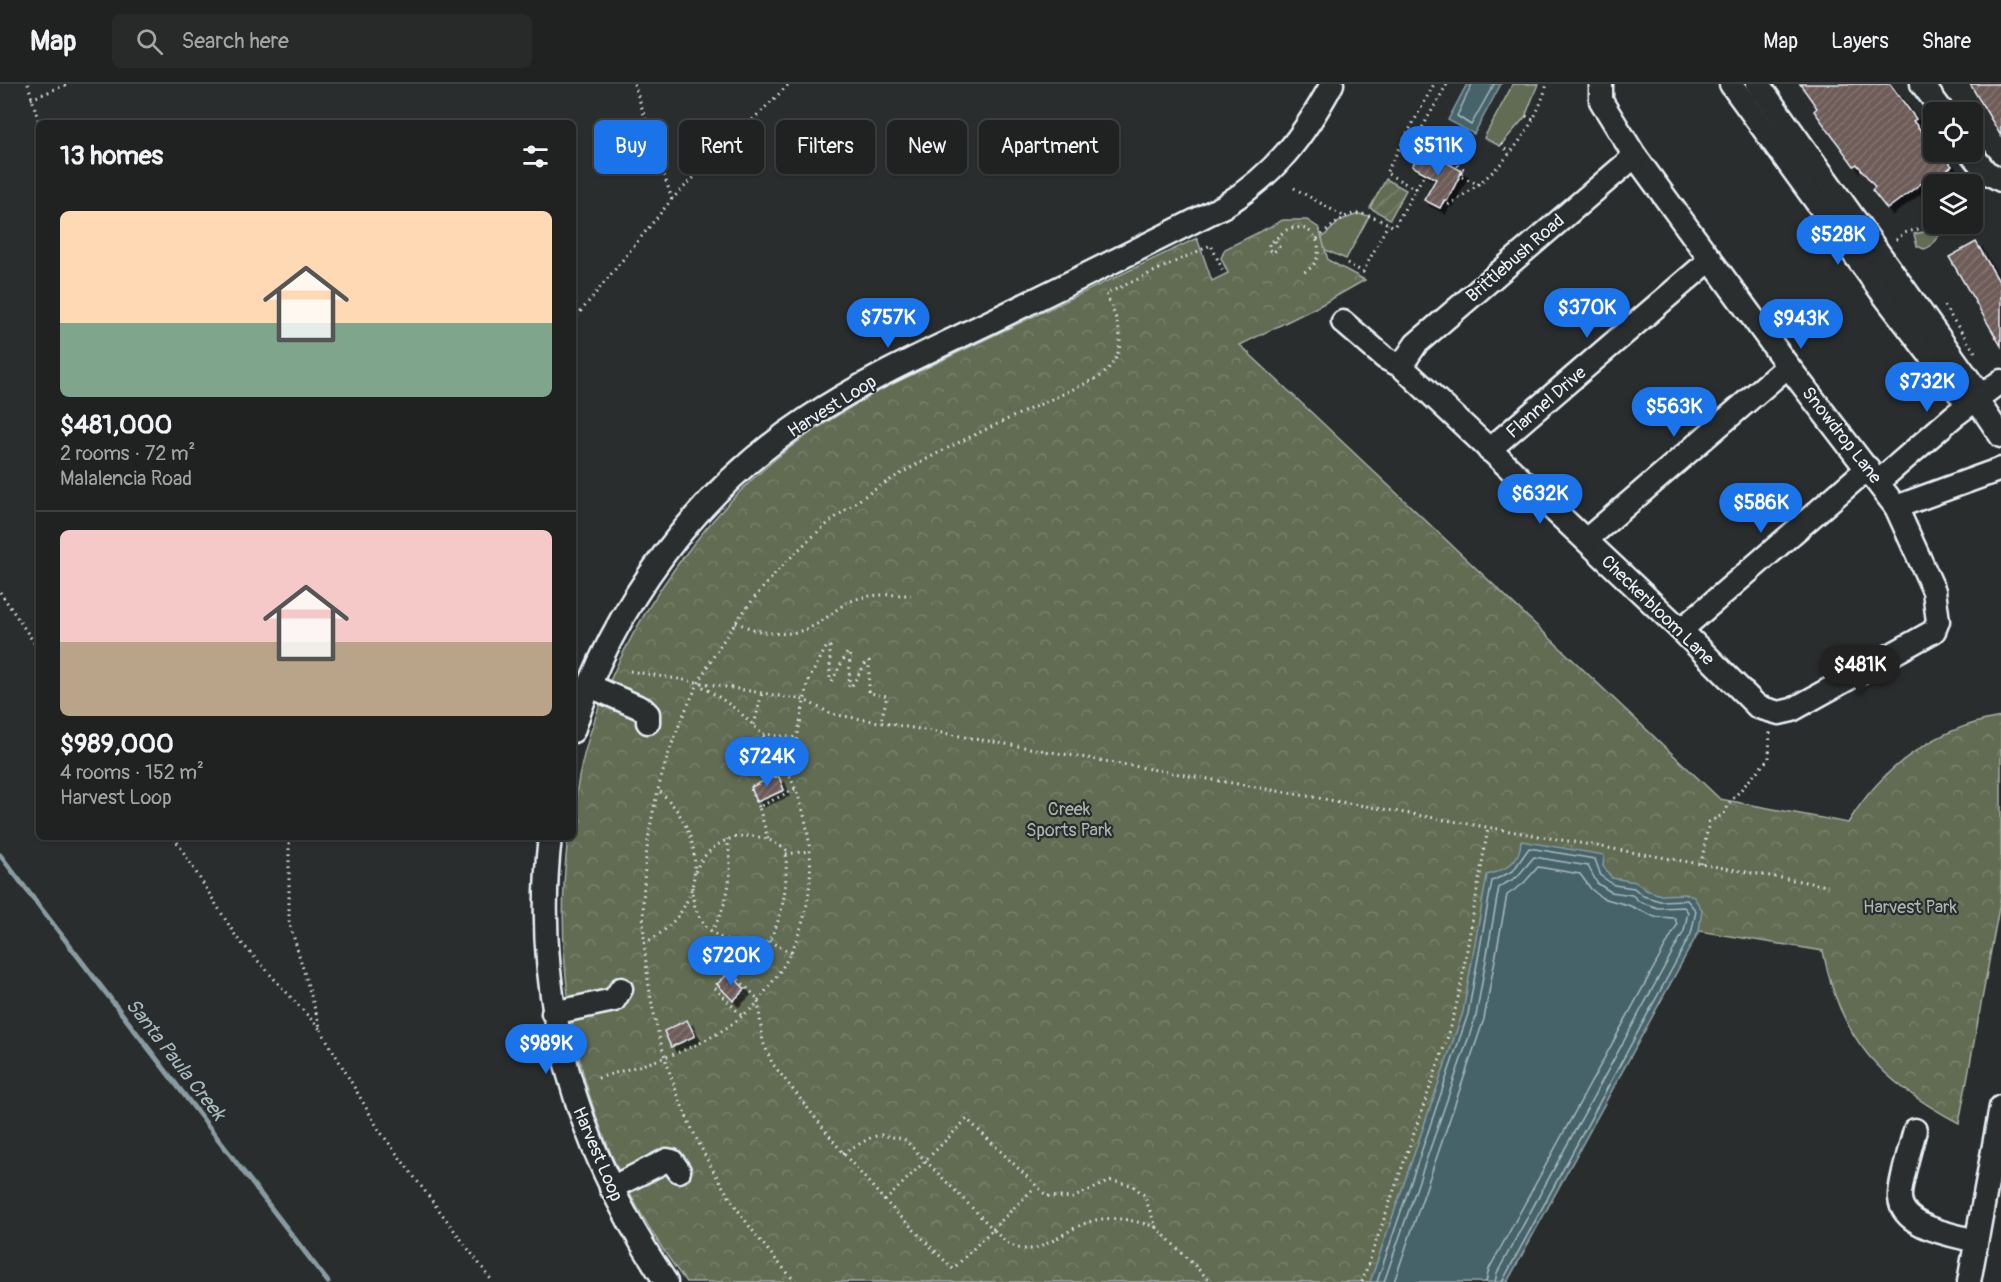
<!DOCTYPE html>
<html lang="en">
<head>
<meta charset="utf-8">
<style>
  :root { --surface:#202222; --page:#282a2a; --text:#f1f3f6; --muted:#a2a4a5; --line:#3d3f40; --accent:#1a73e8 }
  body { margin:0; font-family:Pangolin,sans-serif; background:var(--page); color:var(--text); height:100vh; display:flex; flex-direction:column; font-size:22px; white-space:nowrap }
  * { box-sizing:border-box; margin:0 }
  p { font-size:20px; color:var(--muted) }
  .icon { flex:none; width:33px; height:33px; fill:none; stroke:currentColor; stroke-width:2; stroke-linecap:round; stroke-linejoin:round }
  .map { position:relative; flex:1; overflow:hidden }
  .drawer { position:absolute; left:36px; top:36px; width:540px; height:720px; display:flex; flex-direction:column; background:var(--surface); border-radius:9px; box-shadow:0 2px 4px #0004,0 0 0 2px var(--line) }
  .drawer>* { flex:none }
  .top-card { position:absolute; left:594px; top:36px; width:570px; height:54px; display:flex; gap:12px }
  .tools { position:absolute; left:1923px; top:18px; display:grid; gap:12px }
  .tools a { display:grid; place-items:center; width:60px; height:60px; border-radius:9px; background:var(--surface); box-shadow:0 2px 4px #0004,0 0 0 2px var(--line); font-size:30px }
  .price { position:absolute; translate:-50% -51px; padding:0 14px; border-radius:21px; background:var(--accent); color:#fff; font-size:20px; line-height:39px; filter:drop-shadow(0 2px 3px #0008) }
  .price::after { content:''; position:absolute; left:50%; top:36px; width:18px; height:14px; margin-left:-9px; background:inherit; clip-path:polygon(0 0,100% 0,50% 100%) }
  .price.on { background:#222; color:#fff }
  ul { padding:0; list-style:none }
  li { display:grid; align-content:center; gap:12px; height:318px; padding:0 24px }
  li+li { border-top:2px solid var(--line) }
  li span { display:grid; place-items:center; height:186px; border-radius:9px; color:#555 }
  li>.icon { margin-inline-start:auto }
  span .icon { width:108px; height:108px; fill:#fffc; stroke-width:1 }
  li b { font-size:26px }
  h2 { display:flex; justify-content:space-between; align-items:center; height:72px; padding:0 24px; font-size:26px }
  .pill { padding:0 21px; border-radius:9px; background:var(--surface); box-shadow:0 2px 4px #0004,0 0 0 2px var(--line); font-size:21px; line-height:54px }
  .pill.on { background:var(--accent); color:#fff }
  header { display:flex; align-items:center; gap:36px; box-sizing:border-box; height:84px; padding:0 30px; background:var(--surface); border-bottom:2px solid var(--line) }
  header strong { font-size:28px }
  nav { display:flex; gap:33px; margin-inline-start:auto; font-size:21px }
  .search { width:420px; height:54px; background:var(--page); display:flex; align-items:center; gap:15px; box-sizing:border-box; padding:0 21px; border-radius:9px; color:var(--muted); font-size:22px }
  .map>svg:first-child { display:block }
  .grass { fill:#626c53; stroke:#a5aea6; stroke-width:1.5 }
  .forest { fill:url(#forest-crowns); stroke:#a5aea6; stroke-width:1.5 }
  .garden { fill:url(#garden-furrows); stroke:#a5aea6; stroke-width:1.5 }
  .water { fill:#47646a; stroke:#879ca3; stroke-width:1.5 }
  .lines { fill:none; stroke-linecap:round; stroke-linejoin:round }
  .shore { stroke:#a8b9bf; stroke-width:1.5 }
  .stream { stroke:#879ca3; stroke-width:5 }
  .building { fill:url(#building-hatch); stroke:#e8f1f8; stroke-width:1.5; filter:url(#shadow) }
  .minor-casing { stroke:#e8f1f8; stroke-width:27 }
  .path { stroke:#e8f1f8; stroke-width:3; stroke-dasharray:1.5 4.5; stroke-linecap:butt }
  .minor { stroke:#2a2d2e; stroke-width:22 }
  .labels { text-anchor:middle; stroke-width:4.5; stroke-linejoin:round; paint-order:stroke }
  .street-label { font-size:18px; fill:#e8f1f8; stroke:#2a2d2e }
  .park-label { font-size:18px; fill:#acb5ae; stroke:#2a2d2e }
  .water-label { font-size:20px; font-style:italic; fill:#a8b9bf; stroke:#2a2d2e }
</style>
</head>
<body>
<header>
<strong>Map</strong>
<div class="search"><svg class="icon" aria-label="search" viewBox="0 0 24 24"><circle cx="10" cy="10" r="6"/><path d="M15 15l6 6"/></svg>Search here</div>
<nav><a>Map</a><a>Layers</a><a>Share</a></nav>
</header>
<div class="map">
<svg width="2001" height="1198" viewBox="0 0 2001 1198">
  <defs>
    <pattern id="forest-crowns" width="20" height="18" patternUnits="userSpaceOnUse" patternTransform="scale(1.5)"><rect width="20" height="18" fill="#626c53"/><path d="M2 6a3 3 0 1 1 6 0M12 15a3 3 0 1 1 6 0" fill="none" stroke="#78816c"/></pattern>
    <pattern id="garden-furrows" width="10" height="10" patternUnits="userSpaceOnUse" patternTransform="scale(1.5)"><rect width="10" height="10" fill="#626c53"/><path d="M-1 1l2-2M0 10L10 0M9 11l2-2" fill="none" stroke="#78816c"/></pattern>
    <pattern id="building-hatch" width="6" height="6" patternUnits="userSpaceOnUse" patternTransform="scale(1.5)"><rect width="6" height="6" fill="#6e5b59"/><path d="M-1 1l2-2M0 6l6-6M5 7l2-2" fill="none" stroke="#837372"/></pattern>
    <filter id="shadow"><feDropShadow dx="5.5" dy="5.5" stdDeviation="0" flood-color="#0009"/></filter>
  </defs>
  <rect width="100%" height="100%" fill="#2a2d2e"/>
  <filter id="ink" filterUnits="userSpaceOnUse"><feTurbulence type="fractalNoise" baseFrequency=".0167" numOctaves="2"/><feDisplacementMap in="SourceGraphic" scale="12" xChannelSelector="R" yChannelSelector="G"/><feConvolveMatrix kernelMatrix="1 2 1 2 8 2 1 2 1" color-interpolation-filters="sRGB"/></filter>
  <g filter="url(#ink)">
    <g class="grass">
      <polygon points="1513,0 1538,0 1525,33 1500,62 1484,54"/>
      <polygon points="1359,130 1369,132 1346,175 1321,164 1321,155 1341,136"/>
      <path d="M1942 140H1959C1954 147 1949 146 1942 149 1934 154 1934 163 1924 165L1917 162 1914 150 1928 147Z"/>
    </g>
    <path class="forest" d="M1283 136H1307L1319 144 1328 176 1365 196 1319 222 1240 261 1720 715 1848 739C1882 683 1935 644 2001 633V813L1959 1039C1881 998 1840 956 1823 867L1699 847 1507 1198H686C587 1066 549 916 568 753H573C573 621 668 469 765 384 798 355 836 332 874 309L1197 154 1212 197 1228 189 1221 174 1225 165Z"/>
    <polygon class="garden" points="1386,95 1406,106 1390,135 1370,124"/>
    <g class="water">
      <polygon points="1467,0 1501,0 1474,50 1448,36"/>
      <path d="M1521 757 1604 771 1603 782 1612 794 1636 798 1646 806 1661 811 1686 810 1694 813 1702 826 1699 847 1507 1198H1370L1463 928 1487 791C1506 786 1520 778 1521 757Z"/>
    </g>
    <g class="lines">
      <g class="shore">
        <polyline points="1472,0 1457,32 1471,41 1494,0"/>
        <polyline points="1377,1198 1468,930 1492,797 1513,787 1529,764 1595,775 1601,792 1614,801 1634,804 1643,812 1660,817 1687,816 1696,827 1691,850 1502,1198"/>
        <polyline points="1384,1198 1476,932 1499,803 1517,793 1534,773 1588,782 1597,799 1611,808 1632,811 1640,818 1658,824 1684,823 1688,828 1684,847 1497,1189 1495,1198"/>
        <polyline points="1394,1198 1484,935 1507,811 1523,800 1538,783 1580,790 1591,805 1602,814 1628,821 1655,833 1675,834 1677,841 1489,1185 1486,1198"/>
      </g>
      <polyline class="stream" points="0,771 328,1198"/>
    </g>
    <g class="building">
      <polygon points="1800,0 1890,0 1916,35 1913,37 1934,63 1934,68 1941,68 1952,82 1929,98 1927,95 1887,125 1872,106 1875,103 1857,80 1854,82 1814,27 1817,24"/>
      <polygon points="1970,0 2001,0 2001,52"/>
      <polygon points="1422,65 1462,87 1447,117 1444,116 1440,124 1424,116 1436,95 1412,82"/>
      <polygon points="1976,158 2001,201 2001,262 1949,173"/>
      <polygon points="772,693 779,693 784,706 757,718 751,703"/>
      <polygon points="729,889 745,905 733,917 717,900"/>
      <polygon points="687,936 695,952 671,963 664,947"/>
    </g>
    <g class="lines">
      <g class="minor-casing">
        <g id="minor">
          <polyline points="1731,0 1886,214 1963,314 1976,315"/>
          <polyline points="1758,0 1975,304 1976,315 2001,352"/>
          <polyline points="1922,0 1943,28"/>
          <polyline points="1970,68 1986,88 2001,96"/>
          <polyline points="1343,238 1385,274 1401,282 1681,546 1758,623 1779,629 1792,626 1934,547 1938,537 1934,507 1896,423 1788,282 1635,72 1601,17 1601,0"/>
          <polyline points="1401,282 1416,260 1635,72"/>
          <polyline points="1489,366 1711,175"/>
          <polyline points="1879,397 1954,332 2001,297"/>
          <polyline points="1896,423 2001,385"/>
          <polyline points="1586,456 1788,282"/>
          <polyline points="1681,546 1868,384"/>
          <polyline points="590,602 643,625 648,630 648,638"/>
          <path d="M573 647C612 522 698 406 808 334 866 295 930 267 992 237 1070 199 1147 161 1224 122 1276 89 1303 53 1332 0"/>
          <path d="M550 753C531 914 577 1065 666 1198"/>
          <polyline points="553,929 614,916 621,905"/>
          <path d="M1915 1046C1911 1062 1899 1100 1900 1114 1902 1144 1954 1151 1976 1157"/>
          <polyline points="611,1104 667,1076 672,1077 679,1087"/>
          <polyline points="1969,1198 2001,1023"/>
        </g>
      </g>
      <g class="path">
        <polyline points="28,0 39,39"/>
        <polyline points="634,0 672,115"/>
        <polyline points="31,15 68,0"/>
        <polyline points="1526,32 1533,35"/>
        <polyline points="1501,60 1509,70"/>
        <polyline points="1436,70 1414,58 1447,0"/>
        <polyline points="1436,70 1464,85 1460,92 1478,100"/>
        <polyline points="1294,104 1343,132"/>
        <polyline points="1416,105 1386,89 1434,0"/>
        <path d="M1443 118 1448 121C1494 94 1533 52 1547 0"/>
        <path d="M1317 155C1350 127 1353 121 1394 143L1425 89"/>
        <polyline points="1896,156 1904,149 1936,140"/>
        <path d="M1275 157 1279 163 1274 168 1269 166V159C1278 155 1282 146 1292 144 1322 139 1328 179 1302 189"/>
        <polyline points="1347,179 1363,188 1388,140"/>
        <polyline points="1944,222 1977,271"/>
        <polyline points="573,237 672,115 789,0"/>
        <polyline points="0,508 39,566"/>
        <path d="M736 538C763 552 794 555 820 538 831 531 839 522 851 517 870 509 890 511 911 511"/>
        <polyline points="630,587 804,616 832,630 1828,802"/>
        <polyline points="754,641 762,609"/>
        <polyline points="763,650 797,654"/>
        <polyline points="790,691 808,597 827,562 830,563 830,596 832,597 847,569 850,570 849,603 851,603 867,577 869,577 869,609 887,612 881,638"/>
        <polyline points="759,723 750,703 787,686"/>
        <polyline points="174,753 237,854 320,945"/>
        <polyline points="292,753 289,760 289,837 321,946 379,1046 493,1198"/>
        <polyline points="768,755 759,723 795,705"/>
        <polyline points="786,770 810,767"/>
        <polyline points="1701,780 1709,738 1724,730 1730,718 1769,674 1770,647"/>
        <path d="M692 803C692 844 727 867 765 859L769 857C785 828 787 799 786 766 754 740 710 751 694 790"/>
        <path d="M711 848C729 819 734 788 727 755"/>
        <polyline points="769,857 791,869"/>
        <path d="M644 859C708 828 710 750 658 706"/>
        <polyline points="747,862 730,887 758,915"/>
        <polyline points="730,887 714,903 742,932"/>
        <polyline points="758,918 763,958 772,979 843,1069 885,1117"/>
        <path d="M598 994C648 979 698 967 740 934 745 929 753 924 757 919 768 903 781 888 790 870 827 797 813 701 754 642 738 625 719 613 700 601"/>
        <polyline points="843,1069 872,1053 881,1051 904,1055 993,1145 1035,1103"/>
        <path d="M1156 1143C1136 1137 1116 1132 1096 1136 1055 1145 1032 1191 993 1145L953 1185 885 1117 967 1035 1047 1112 1072 1114 1111 1097 1132 1101 1144 1111 1156 1143 1211 1198"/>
        <path d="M796 1198C593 983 587 659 810 455 892 380 1002 340 1101 292 1131 266 1120 242 1106 210L1211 161 1223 187"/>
        <polyline points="1362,1198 1450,946 1460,906 1488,744"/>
      </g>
      <use href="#minor" class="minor"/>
    </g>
  </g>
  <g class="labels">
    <g class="street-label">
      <text transform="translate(1515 174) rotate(-41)" y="6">Brittlebush Road</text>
      <text transform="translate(1546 318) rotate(-41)" y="6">Flannel Drive</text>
      <text transform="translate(832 322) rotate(-32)" y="6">Harvest Loop</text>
      <text transform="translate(1842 351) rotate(52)" y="6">Snowdrop Lane</text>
      <text transform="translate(1658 526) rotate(44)" y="6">Checkerbloom Lane</text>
      <text transform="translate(598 1070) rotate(67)" y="6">Harvest Loop</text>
    </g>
    <g class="park-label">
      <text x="1069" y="731">Creek<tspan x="1069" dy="21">Sports Park</tspan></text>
      <text x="1910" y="829">Harvest Park</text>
    </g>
    <g class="water-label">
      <text transform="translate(176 975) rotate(52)" y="7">Santa Paula Creek</text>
    </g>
  </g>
</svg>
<div class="tools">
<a><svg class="icon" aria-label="locate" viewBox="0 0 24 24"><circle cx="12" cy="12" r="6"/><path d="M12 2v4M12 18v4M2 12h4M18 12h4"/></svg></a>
<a><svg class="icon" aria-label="layers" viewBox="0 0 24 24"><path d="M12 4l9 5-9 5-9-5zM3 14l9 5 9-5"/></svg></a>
</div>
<b class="price" style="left:1438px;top:93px">$511K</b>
<b class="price" style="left:1838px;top:182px">$528K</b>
<b class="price" style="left:1587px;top:255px">$370K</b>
<b class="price" style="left:888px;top:265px">$757K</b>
<b class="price" style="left:1801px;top:266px">$943K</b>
<b class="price" style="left:1927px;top:329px">$732K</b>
<b class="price" style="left:1674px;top:354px">$563K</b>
<b class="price" style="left:1540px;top:441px">$632K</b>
<b class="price" style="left:1761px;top:450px">$586K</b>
<b class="price on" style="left:1860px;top:612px">$481K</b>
<b class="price" style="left:767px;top:704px">$724K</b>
<b class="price" style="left:731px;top:903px">$720K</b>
<b class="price" style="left:546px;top:991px">$989K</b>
<div class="top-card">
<a class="pill on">Buy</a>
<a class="pill">Rent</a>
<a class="pill">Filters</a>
<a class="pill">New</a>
<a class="pill">Apartment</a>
</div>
<section class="drawer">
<h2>13 homes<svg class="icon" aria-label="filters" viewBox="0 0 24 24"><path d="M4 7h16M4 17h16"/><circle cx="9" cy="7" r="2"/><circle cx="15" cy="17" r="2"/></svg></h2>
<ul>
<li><span style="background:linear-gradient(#ffd9b3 60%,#7fa58c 0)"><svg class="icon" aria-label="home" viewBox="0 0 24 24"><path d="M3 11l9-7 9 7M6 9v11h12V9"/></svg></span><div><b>$481,000</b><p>2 rooms · 72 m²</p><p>Malalencia Road</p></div></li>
<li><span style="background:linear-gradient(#f6c9c9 60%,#b9a48a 0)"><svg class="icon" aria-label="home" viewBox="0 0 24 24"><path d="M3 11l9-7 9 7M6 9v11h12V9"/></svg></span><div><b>$989,000</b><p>4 rooms · 152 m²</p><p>Harvest Loop</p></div></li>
</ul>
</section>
</div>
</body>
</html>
